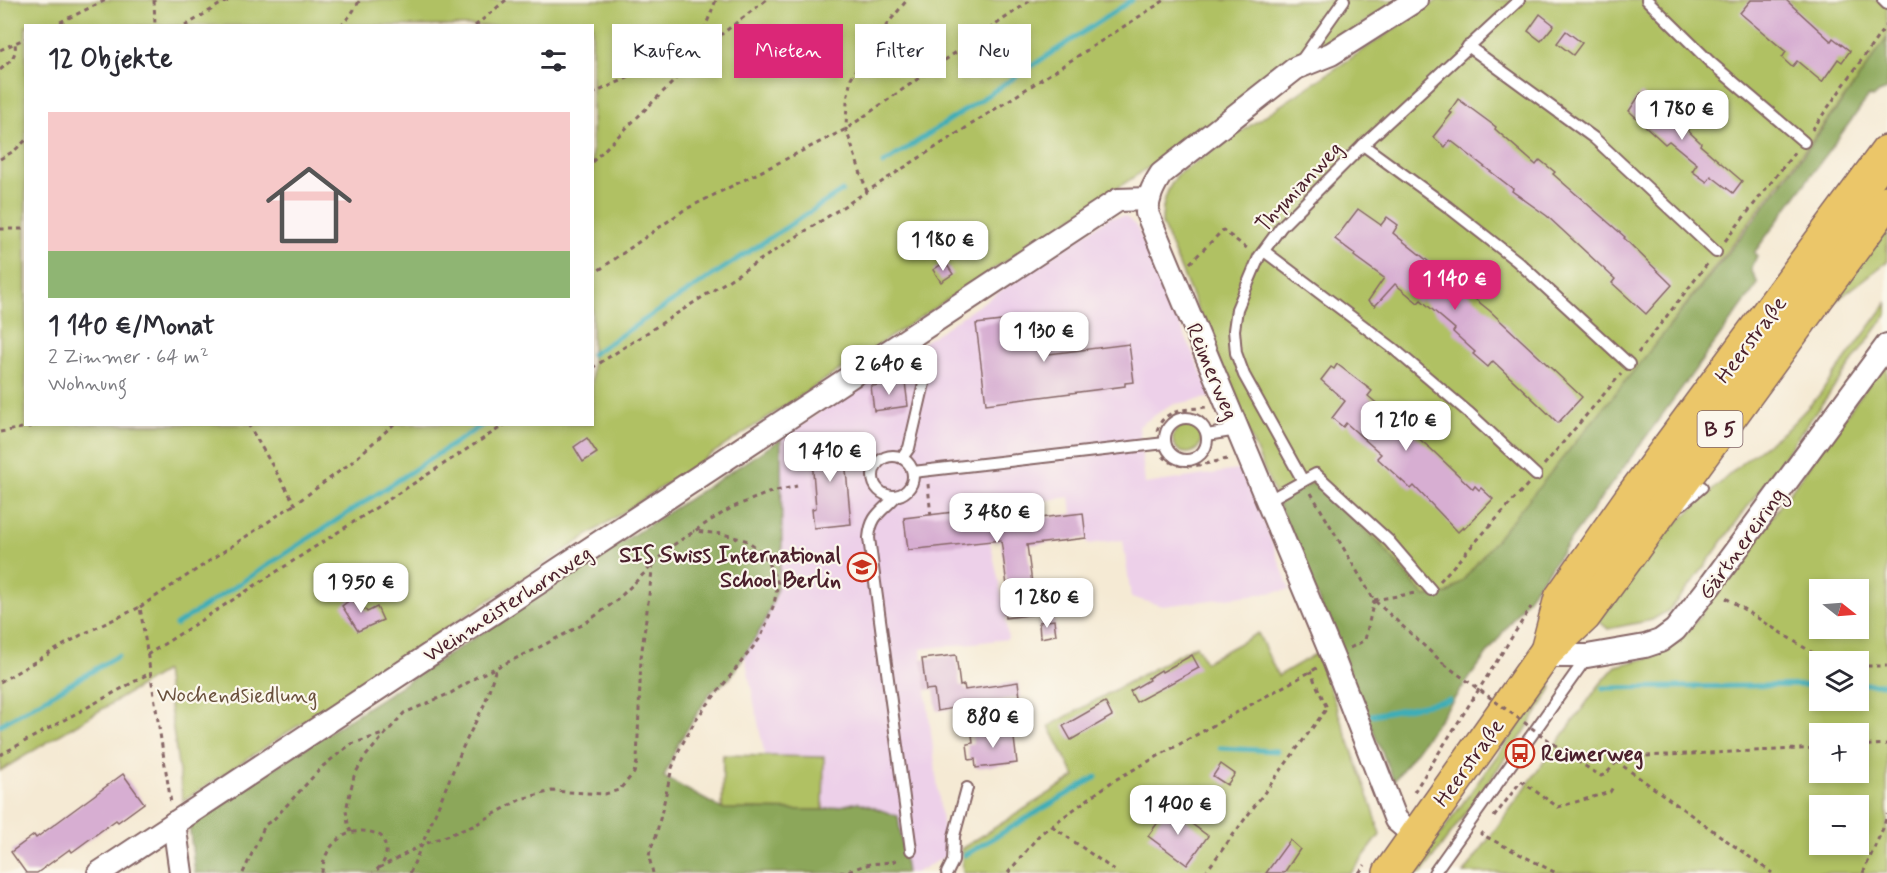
<!DOCTYPE html>
<html lang="de">
<head>
<meta charset="utf-8">
<style>
  :root { --surface:#fff; --page:#f2f2f3; --text:#2b2b33; --muted:#7c7c81; --accent:#db2777 }
  body { margin:0; font-family:Mynerve,sans-serif; background:var(--page); color:var(--text); height:100vh; display:flex; flex-direction:column; font-size:22px; white-space:nowrap }
  * { box-sizing:border-box; margin:0 }
  p { font-size:20px; color:var(--muted) }
  .icon { flex:none; width:33px; height:33px; fill:none; stroke:currentColor; stroke-width:2; stroke-linecap:round; stroke-linejoin:round }
  .map { position:relative; flex:1; overflow:hidden }
  .sheet { position:absolute; left:24px; top:24px; width:570px; height:402px; display:flex; flex-direction:column; background:var(--surface); border-radius:0px; box-shadow:0 3px 9px #0003 }
  .sheet>* { flex:none }
  .banner { position:absolute; left:612px; top:24px; width:570px; height:54px; display:flex; gap:12px }
  .needle { width:39px; rotate:107deg }
  .buttons { position:absolute; left:1809px; top:579px; display:grid; gap:12px }
  .buttons a { display:grid; place-items:center; width:60px; height:60px; border-radius:0px; background:var(--surface); box-shadow:0 3px 9px #0003; font-size:30px }
  .price { position:absolute; translate:-50% -51px; padding:0 14px; border-radius:12px; background:#fff; color:#222; font-size:20px; line-height:39px; filter:drop-shadow(0 2px 3px #0008) }
  .price::after { content:''; position:absolute; left:50%; top:36px; width:18px; height:14px; margin-left:-9px; background:inherit; clip-path:polygon(0 0,100% 0,50% 100%) }
  .price.current { background:var(--accent); color:#fff }
  ul { padding:0; list-style:none }
  li { display:grid; align-content:center; gap:12px; height:318px; padding:0 24px }
  li span { display:grid; place-items:center; height:186px; border-radius:0px; color:#555 }
  li>.icon { margin-inline-start:auto }
  span .icon { width:108px; height:108px; fill:#fffc; stroke-width:1 }
  li b { font-size:26px }
  h2 { display:flex; justify-content:space-between; align-items:center; height:72px; padding:0 24px; font-size:26px }
  .tag { padding:0 21px; border-radius:0px; background:var(--surface); box-shadow:0 3px 9px #0003; font-size:21px; line-height:54px }
  .tag.current { background:var(--accent); color:#fff }
  .map>svg:first-child { display:block }
  .built { fill:#edd0e9 }
  .green { fill:#b0c164; stroke:#7d7048; stroke-width:1.5; fill-rule:evenodd }
  .forest { fill:#8ca75a; stroke:#6b6342; stroke-width:1.5 }
  .lines { fill:none; stroke-linecap:round; stroke-linejoin:round }
  .stream { stroke:#3cadb7; stroke-width:5 }
  .building { fill:#d7aed2 }
  .lane-casing { stroke:#866666; stroke-width:14 }
  .street-casing { stroke:#866666; stroke-width:26 }
  .primary-casing { stroke:#866666; stroke-width:36 }
  .path { stroke:#866666; stroke-width:3; stroke-dasharray:4.5 4.5; stroke-linecap:butt }
  .lane { stroke:#fff; stroke-width:10 }
  .street { stroke:#fff; stroke-width:22 }
  .primary { stroke:#ebc669; stroke-width:33 }
  .path-bridge { stroke:#866666; stroke-width:3; stroke-dasharray:4.5 4.5; stroke-linecap:butt }
  .labels { text-anchor:middle; stroke-width:4.5; stroke-linejoin:round; paint-order:stroke }
  .shield { fill:#fbf7ec; stroke:#7f6065; stroke-width:1.5 }
  .shield-label { font-size:21px; font-weight:bold; fill:#4a1f2b }
  .street-label { font-size:22px; fill:#4a1f2b; stroke:#fbf7ec }
  .poi-label { font-size:22px; font-weight:bold; fill:#4a1f2b; stroke:#fbf7ec; text-anchor:end }
  .park-label { font-size:22px; fill:#69503c; stroke:#fbf7ec }
</style>
</head>
<body>
<div class="map">
<svg width="1887" height="873" viewBox="0 0 1887 873">
  <rect width="100%" height="100%" fill="#fbf7ec"/>
  <filter id="ink" filterUnits="userSpaceOnUse"><feTurbulence type="fractalNoise" baseFrequency=".0167" numOctaves="2"/><feDisplacementMap in="SourceGraphic" scale="12" xChannelSelector="R" yChannelSelector="G"/><feConvolveMatrix kernelMatrix="1 2 1 2 8 2 1 2 1" color-interpolation-filters="sRGB"/></filter>
  <filter id="wash" filterUnits="userSpaceOnUse"><feTurbulence type="fractalNoise" baseFrequency=".008" numOctaves="4" result="noise"/><feDisplacementMap in="SourceGraphic" scale="24" xChannelSelector="R" yChannelSelector="G"/><feGaussianBlur stdDeviation="1.35" result="paint"/><feColorMatrix in="noise" values="0 0 0 0 0 0 0 0 0 0 0 0 0 0 0 0 0 1.4 0 .05"/><feComposite in="paint" operator="in"/></filter>
  <g filter="url(#wash)">
    <rect width="100%" height="100%" fill="#f5ead4"/>
    <polygon class="built" points="1125,216 1137,227 1212,397 1170,405 1139,426 1145,484 1244,469 1290,590 1163,606 1131,597 1123,540 1087,544 1083,513 1072,514 1070,497 987,508 990,541 1003,601 1008,639 921,649 946,856 915,873 788,873 711,485 1110,217"/>
    <g class="green">
      <path d="M0 0H1398L1198 135 183 801 165 671 0 771ZM26 26H592V424H26Z"/>
      <path d="M1438 0H1887V38L1861 76 1642 362 1464 579 1447 594 1425 597 1379 543 1278 503 1162 224C1162 203 1166 190 1178 174Z"/>
      <polygon points="1887,220 1887,262 1836,301 1824,313"/>
      <polygon points="1887,303 1887,314 1693,582 1669,610 1652,620 1608,629 1595,618 1651,547 1743,462 1788,428 1817,398"/>
      <path d="M1887 359V873H1464L1600 684 1616 666 1656 656 1675 644 1690 629ZM1820 590H1858V628H1820ZM1820 662H1858V700H1820ZM1820 734H1858V772H1820ZM1820 806H1858V844H1820Z"/>
      <circle cx="1187" cy="439" r="14"/>
      <polygon points="1258,633 1278,676 1317,653 1373,809 1380,835 1351,873 963,873 961,849 1075,777 1049,726 1196,645 1205,662"/>
      <polygon points="1549,684 1552,687 1551,690 1521,737 1422,873 1412,873"/>
      <polygon points="723,755 824,757 823,810 722,809"/>
    </g>
    <g class="forest">
      <path d="M1887 38V90L1879 93 1873 98 1869 96 1754 253 1757 256 1751 269 1758 284 1394 781 1278 503 1313 483 1379 543 1425 597 1448 594 1464 579C1608 401 1757 227 1887 38Z"/>
      <polygon points="781,439 782,549 776,593 764,624 730,678 710,693 678,744 664,777 722,809 823,810 858,802 898,816 906,873 195,873 189,823"/>
    </g>
    <g class="lines">
      <g class="stream">
        <polyline points="883,164 1132,0"/>
        <polyline points="592,354 842,191"/>
        <polyline points="176,625 484,424"/>
        <polyline points="1858,684 1885,684"/>
        <polyline points="1603,688 1820,685"/>
        <polyline points="1372,715 1449,700"/>
        <polyline points="0,725 118,656"/>
        <polyline points="1220,748 1277,751"/>
        <polyline points="965,855 1096,777"/>
      </g>
    </g>
    <g id="blocks">
      <g class="building">
        <polygon points="1751,0 1786,0 1831,41 1833,38 1850,51 1842,62 1838,59 1822,82 1797,61 1792,67 1782,58 1786,52 1740,13"/>
        <polygon points="1540,14 1554,25 1541,41 1528,31"/>
        <polygon points="1566,31 1582,43 1573,55 1557,43"/>
        <polygon points="1641,93 1652,102 1655,98 1684,122 1682,125 1701,143 1700,145 1742,181 1733,193 1711,176 1707,182 1692,171 1697,164 1669,141 1665,144 1629,111"/>
        <polygon points="1458,99 1496,127 1495,129 1536,165 1540,160 1555,172 1553,174 1625,237 1624,238 1672,285 1646,314 1612,283 1615,279 1547,216 1512,191 1513,189 1450,140 1445,147 1433,137 1452,113 1449,112"/>
        <polygon points="1358,209 1381,225 1387,217 1398,225 1393,233 1490,311 1582,397 1558,423 1493,361 1488,367 1473,354 1475,352 1453,332 1455,329 1421,300 1418,303 1395,284 1375,306 1368,301 1384,278 1354,256 1355,254 1335,239"/>
        <polygon points="945,262 953,274 941,282 933,270"/>
        <polygon points="1044,316 1049,354 1129,344 1134,382 1125,383 1125,386 986,404 976,324"/>
        <polygon points="1337,364 1372,391 1368,396 1430,448 1473,489 1475,486 1479,490 1481,488 1493,499 1464,529 1463,527 1458,532 1414,486 1411,489 1377,458 1381,454 1346,423 1343,427 1332,418 1345,401 1321,380 1331,367 1334,369"/>
        <polygon points="905,382 908,406 874,411 871,386"/>
        <polygon points="587,438 597,453 583,462 574,447"/>
        <polygon points="843,438 851,524 814,528 812,509 816,508 812,459 807,460 806,442"/>
        <polygon points="987,508 988,524 1083,513 1086,538 1027,545 1036,614 1005,618 1003,601 1009,601 1001,540 908,550 904,518"/>
        <polygon points="355,596 367,612 377,607 383,620 358,631 342,606"/>
        <polygon points="1054,620 1056,635 1040,638 1039,622"/>
        <polygon points="956,655 960,686 964,685 965,690 1018,682 1020,697 937,711 934,689 926,690 922,659"/>
        <polygon points="1192,655 1199,668 1136,702 1130,691 1149,680 1148,678 1161,670 1162,672"/>
        <polygon points="1105,702 1112,716 1071,740 1063,726"/>
        <polygon points="1013,730 1017,763 976,768 975,759 969,760 967,744 973,743 972,735"/>
        <polygon points="1221,764 1235,774 1227,785 1213,776"/>
        <polygon points="123,774 144,803 118,822 116,820 72,852 70,849 37,873 26,873 11,852 34,835 36,838"/>
        <polygon points="1169,807 1208,836 1187,865 1148,836"/>
        <polygon points="1290,840 1300,849 1284,873 1266,873"/>
      </g>
    </g>
  </g>
  <g filter="url(#ink)">
    <use href="#blocks" fill-opacity="0" stroke="#866666" stroke-width="1.5"/>
    <g class="lines">
      <g class="lane-casing">
        <g id="lane">
          <polyline points="1647,0 1710,62 1804,142"/>
          <polyline points="1883,0 1887,4"/>
          <polyline points="1468,46 1594,138 1716,252"/>
          <polyline points="1301,61 1344,0"/>
          <polyline points="1363,145 1448,207 1517,261 1629,364"/>
          <polyline points="1264,251 1394,349 1468,412 1536,475"/>
          <circle cx="1186" cy="439" r="21"/>
          <polyline points="1207,435 1237,430"/>
          <circle cx="893" cy="476" r="20"/>
          <polyline points="902,458 909,448 925,379 906,340"/>
          <polyline points="913,472 1165,443"/>
          <path d="M896 496C882 512 871 514 869 538L911 850"/>
          <polyline points="1267,501 1303,481"/>
          <polyline points="1682,504 1702,487"/>
          <polyline points="1431,590 1389,541 1316,474 1303,481 1244,375 1236,353 1234,330 1237,309 1259,257 1281,227 1363,145 1519,0"/>
          <polyline points="947,873 953,861 954,836 967,788"/>
          <polyline points="1434,873 1587,657"/>
        </g>
      </g>
      <g class="street-casing">
        <g id="street">
          <polyline points="1544,656 1587,656 1645,646 1660,641 1675,630 1709,587 1887,345"/>
          <polyline points="174,823 181,873"/>
          <path d="M1415 836 1396 820 1333 658 1147 213C1148 197 1152 188 1161 174L1296 68 1331 54 1416 0"/>
          <polyline points="99,873 1118,200 1148,199"/>
        </g>
      </g>
      <g class="primary-casing">
        <g id="primary">
          <polyline points="1547,651 1561,598 1629,501 1887,152"/>
          <polyline points="1390,873 1547,651 1584,616 1887,202"/>
        </g>
      </g>
      <g class="path">
        <polyline points="154,0 155,26"/>
        <polyline points="52,26 106,0"/>
        <polyline points="185,26 219,5 230,0"/>
        <polyline points="340,26 350,16 360,0"/>
        <polyline points="475,26 506,0"/>
        <polyline points="0,50 26,38"/>
        <polyline points="694,55 716,0"/>
        <path d="M0 70C10 61 17 57 15 43"/>
        <polyline points="592,94 654,66 692,57"/>
        <polyline points="1812,130 1887,24"/>
        <polyline points="0,159 14,151 26,140"/>
        <polyline points="592,162 673,82 693,56 766,0"/>
        <polyline points="867,192 846,129 847,100 851,78 871,44 907,0"/>
        <polyline points="0,229 26,229"/>
        <polyline points="1725,241 1795,152"/>
        <polyline points="1190,263 1223,230 1248,249"/>
        <polyline points="592,275 684,210 846,129 1031,0"/>
        <polyline points="1638,353 1708,263"/>
        <polyline points="592,368 1165,0"/>
        <polyline points="248,424 295,504 352,462 394,424"/>
        <path d="M1157 431C1163 408 1187 410 1206 407"/>
        <polyline points="0,432 45,424"/>
        <path d="M1163 456C1179 474 1207 463 1227 459"/>
        <polyline points="1544,465 1621,374"/>
        <polyline points="928,484 931,518"/>
        <polyline points="1311,493 1374,600 1444,664"/>
        <polyline points="1440,581 1528,484"/>
        <polyline points="1726,598 1816,655 1838,662"/>
        <polyline points="1374,600 1416,593"/>
        <polyline points="140,607 295,504"/>
        <polyline points="1350,648 1365,640 1374,600"/>
        <polyline points="147,655 506,424"/>
        <polyline points="1858,666 1887,666"/>
        <polyline points="0,682 81,635 140,607 171,803"/>
        <polyline points="1858,746 1887,744"/>
        <polyline points="0,755 150,673"/>
        <path d="M1577 761 1601 776C1610 773 1614 762 1623 757L1820 748"/>
        <polyline points="1616,761 1772,873"/>
        <polyline points="1414,792 1531,607"/>
        <polyline points="1494,817 1521,781 1558,807 1610,792 1613,787"/>
        <polyline points="1052,826 1118,873"/>
        <polyline points="351,832 348,824 346,810 354,776 364,758 404,713 451,693 478,676 534,650 584,624 616,601 672,546 708,522 733,507 768,493 797,486"/>
        <polyline points="1483,832 1481,834 1556,873"/>
        <polyline points="379,868 422,845 473,826 521,799 552,791 605,794 619,790 634,773 637,762 641,658 653,563"/>
        <polyline points="243,873 265,825 274,819 323,766 351,744 383,734"/>
        <path d="M322 873C323 842 353 821 381 836 390 852 387 862 373 873"/>
        <polyline points="410,873 463,747 485,703 496,668"/>
        <polyline points="653,873 649,857 650,851 656,836 672,768 679,750 696,719 761,637 774,604 778,583 766,559 758,549 748,541 723,534 693,531"/>
        <polyline points="840,873 870,864 892,862 900,859"/>
        <polyline points="1008,873 1040,834 1113,781 1317,668"/>
        <polyline points="1205,873 1327,708 1310,671"/>
        <polyline points="1359,873 1365,865"/>
        <polyline points="1863,873 1884,826 1887,814"/>
      </g>
      <use href="#lane" class="lane"/>
      <use href="#street" class="street"/>
      <use href="#primary" class="primary"/>
      <polyline class="path-bridge" points="1444,664 1577,761"/>
    </g>
  </g>
  <defs>
    <g id="school-ring" transform="scale(1.5)"><circle r="9.5" fill="#fbf7ec" stroke="#c8321e" stroke-width="1.5"/><path d="M0-5L7-2L0 1L-7-2ZM-4 1L0 2.5L4 1V4Q0 6-4 4Z" fill="#c8321e"/></g>
    <g id="bus-ring" transform="scale(1.5)"><circle r="9.5" fill="#fbf7ec" stroke="#c8321e" stroke-width="1.5"/><path d="M-5-6H5V4H4V6H2V4H-2V6H-4V4H-5ZM-3.5-4V0h7V-4ZM-3.5 1.2v1.5H-2V1.2ZM2 1.2v1.5H3.5V1.2Z" fill="#c8321e"/></g>
  </defs>
  <g fill-rule="evenodd">
    <use href="#school-ring" x="862" y="567"/>
    <use href="#bus-ring" x="1520" y="753"/>
  </g>
  <g class="labels">
    <rect class="shield" x="1697.5" y="411" width="45" height="36" rx="4.5"/>
    <g class="shield-label">
      <text x="1720" y="436">B 5</text>
    </g>
    <g class="street-label">
      <text transform="translate(1298 186) rotate(-47)" y="8">Thymianweg</text>
      <text transform="translate(1750 339) rotate(-53)" y="8">Heerstraße</text>
      <text transform="translate(1213 371) rotate(67)" y="8">Reimerweg</text>
      <text transform="translate(1741 543) rotate(-54)" y="8">Gärtnereiring</text>
      <text transform="translate(507 603) rotate(-33)" y="8">Weinmeisterhornweg</text>
      <text transform="translate(1468 762) rotate(-54)" y="8">Heerstraße</text>
    </g>
    <g class="poi-label">
      <text x="841" y="562">SIS Swiss International<tspan x="841" dy="25">School Berlin</tspan></text>
      <text x="1541" y="761" text-anchor="start">Reimerweg</text>
    </g>
    <g class="park-label">
      <text x="237" y="702">Wochendsiedlung</text>
    </g>
  </g>
</svg>
<div class="buttons">
<a><svg class="needle" viewBox="-14 -14 28 28"><path d="M0-13l5 13h-10z" fill="#e53935"/><path d="M0 13l5-13h-10z" fill="#7c7c81"/></svg></a>
<a><svg class="icon" aria-label="layers" viewBox="0 0 24 24"><path d="M12 4l9 5-9 5-9-5zM3 14l9 5 9-5"/></svg></a>
<a>+</a>
<a>−</a>
</div>
<b class="price" style="left:1682px;top:141px">1 780 €</b>
<b class="price" style="left:943px;top:272px">1 180 €</b>
<b class="price current" style="left:1455px;top:311px">1 140 €</b>
<b class="price" style="left:1044px;top:363px">1 130 €</b>
<b class="price" style="left:889px;top:396px">2 640 €</b>
<b class="price" style="left:1406px;top:452px">1 210 €</b>
<b class="price" style="left:830px;top:483px">1 410 €</b>
<b class="price" style="left:997px;top:544px">3 480 €</b>
<b class="price" style="left:361px;top:614px">1 950 €</b>
<b class="price" style="left:1047px;top:629px">1 280 €</b>
<b class="price" style="left:993px;top:749px">880 €</b>
<b class="price" style="left:1178px;top:836px">1 400 €</b>
<div class="banner">
<a class="tag">Kaufen</a>
<a class="tag current">Mieten</a>
<a class="tag">Filter</a>
<a class="tag">Neu</a>
</div>
<section class="sheet">
<h2>12 Objekte<svg class="icon" aria-label="filters" viewBox="0 0 24 24"><path d="M4 7h16M4 17h16"/><circle cx="9" cy="7" r="2"/><circle cx="15" cy="17" r="2"/></svg></h2>
<ul>
<li><span style="background:linear-gradient(#f6c9c9 75%,#8fb573 0)"><svg class="icon" aria-label="home" viewBox="0 0 24 24"><path d="M3 11l9-7 9 7M6 9v11h12V9"/></svg></span><div><b>1 140 €/Monat</b><p>2 Zimmer · 64 m²</p><p>Wohnung</p></div></li>
</ul>
</section>
</div>
</body>
</html>
